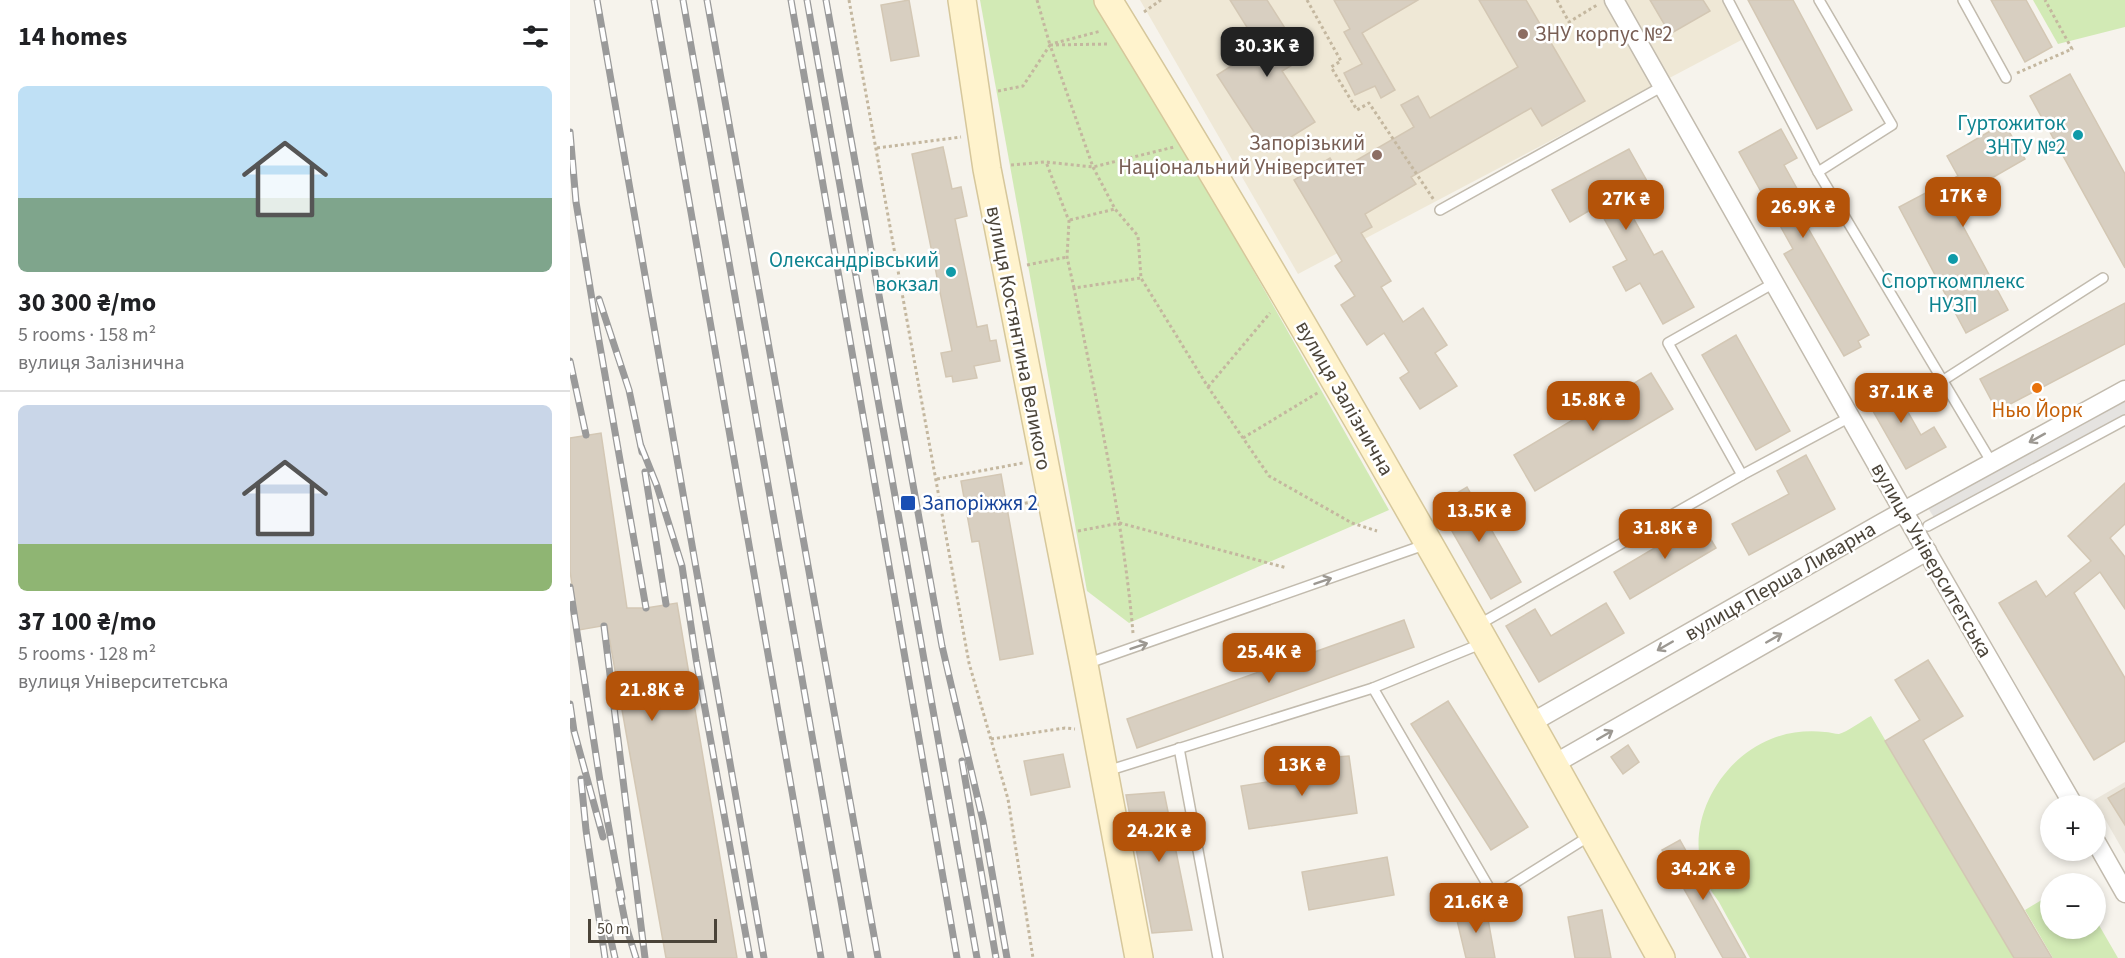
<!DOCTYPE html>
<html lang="en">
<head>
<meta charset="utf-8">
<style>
  :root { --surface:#fff; --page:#f6f6f6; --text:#202124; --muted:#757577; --line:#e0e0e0; --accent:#b45309 }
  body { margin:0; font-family:"Source Sans 3",sans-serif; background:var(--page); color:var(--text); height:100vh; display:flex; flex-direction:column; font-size:22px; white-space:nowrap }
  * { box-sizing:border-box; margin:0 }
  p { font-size:20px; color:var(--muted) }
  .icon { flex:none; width:33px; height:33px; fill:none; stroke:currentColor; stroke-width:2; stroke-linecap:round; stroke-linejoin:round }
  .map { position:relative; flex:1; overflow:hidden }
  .details { display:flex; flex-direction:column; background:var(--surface); width:570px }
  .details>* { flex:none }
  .fabs { position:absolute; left:1470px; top:795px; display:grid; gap:12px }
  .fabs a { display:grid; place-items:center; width:66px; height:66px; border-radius:50%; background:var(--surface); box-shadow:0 3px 9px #0003; font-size:30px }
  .scale { position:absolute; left:18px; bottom:15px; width:129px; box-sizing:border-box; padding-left:6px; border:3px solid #4b4439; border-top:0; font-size:16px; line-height:21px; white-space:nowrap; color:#4b4439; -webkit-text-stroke:4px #fff; paint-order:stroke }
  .price { position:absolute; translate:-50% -51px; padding:0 14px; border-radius:12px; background:var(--accent); color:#fff; font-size:20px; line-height:39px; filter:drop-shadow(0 2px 3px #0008) }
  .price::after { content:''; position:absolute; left:50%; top:36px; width:18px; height:14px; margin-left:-9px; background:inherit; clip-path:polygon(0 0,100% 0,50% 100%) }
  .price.on { background:#222; color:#fff }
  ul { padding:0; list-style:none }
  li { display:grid; align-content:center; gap:12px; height:318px; padding:0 18px }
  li+li { border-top:2px solid var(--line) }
  li span { display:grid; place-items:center; height:186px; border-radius:9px; color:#555 }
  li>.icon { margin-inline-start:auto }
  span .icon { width:108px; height:108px; fill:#fffc; stroke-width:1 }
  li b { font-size:26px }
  h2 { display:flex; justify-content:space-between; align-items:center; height:72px; padding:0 18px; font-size:26px }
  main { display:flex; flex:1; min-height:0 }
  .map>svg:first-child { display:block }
  .residential { fill:#eae5da }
  .education { fill:#efe8d6 }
  .green { fill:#d2eab5 }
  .parking { fill:#e5e3e0 }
  .building { fill:#d8cfc1; stroke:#d3c7b4; stroke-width:1.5 }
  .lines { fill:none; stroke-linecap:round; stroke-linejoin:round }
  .lane-casing { stroke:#c2bbae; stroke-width:12 }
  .street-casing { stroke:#c2bbae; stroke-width:21 }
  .secondary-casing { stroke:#d6c79b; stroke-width:30 }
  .path { stroke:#c4b79f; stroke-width:3; stroke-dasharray:3 3; stroke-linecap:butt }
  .lane { stroke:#fff; stroke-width:9 }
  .street { stroke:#fff; stroke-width:18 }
  .secondary { stroke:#fff3cd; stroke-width:27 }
  .rail-casing { stroke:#9a9a9a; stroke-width:7 }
  .rail { stroke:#fff; stroke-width:4.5; stroke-dasharray:14; stroke-linecap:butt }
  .oneway { stroke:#9c9892 }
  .education-dot { fill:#8d6e63; stroke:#fff; stroke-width:2 }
  .culture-dot { fill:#0f9aa8; stroke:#fff; stroke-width:2 }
  .food-dot { fill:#e8710a; stroke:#fff; stroke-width:2 }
  .transit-dot { fill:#1a4fb4; stroke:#fff; stroke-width:2 }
  .labels { text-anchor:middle; stroke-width:5; stroke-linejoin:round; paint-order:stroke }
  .education-label { font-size:21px; fill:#785e54; stroke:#fff; text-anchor:start }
  .culture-label { font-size:21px; fill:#0d838f; stroke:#fff; text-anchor:end }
  .street-label { font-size:21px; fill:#4b4439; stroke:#fff }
  .food-label { font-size:21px; fill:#c56008; stroke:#fff }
  .transit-label { font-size:21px; fill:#164399; stroke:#fff; text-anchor:start }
</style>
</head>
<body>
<main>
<section class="details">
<h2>14 homes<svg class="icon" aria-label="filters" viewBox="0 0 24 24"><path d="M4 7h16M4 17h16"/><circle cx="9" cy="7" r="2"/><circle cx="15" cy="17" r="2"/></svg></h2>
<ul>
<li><span style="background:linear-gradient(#bfe0f5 60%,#7fa58c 0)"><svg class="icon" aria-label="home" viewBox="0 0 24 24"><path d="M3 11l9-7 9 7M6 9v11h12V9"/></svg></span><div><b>30 300 ₴/mo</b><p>5 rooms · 158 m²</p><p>вулиця Залізнична</p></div></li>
<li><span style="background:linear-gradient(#c9d6e8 75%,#8fb573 0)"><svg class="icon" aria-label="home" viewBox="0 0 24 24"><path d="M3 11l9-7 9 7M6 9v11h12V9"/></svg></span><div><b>37 100 ₴/mo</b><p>5 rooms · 128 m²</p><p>вулиця Університетська</p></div></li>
</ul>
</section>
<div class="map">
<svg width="1555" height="958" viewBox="0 0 1555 958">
  <rect width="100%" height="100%" fill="#f6f3ec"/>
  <polygon class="residential" points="1555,782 1555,854 1524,800"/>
  <polygon class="education" points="570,0 1160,0 1179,36 728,274"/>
  <g class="green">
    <polygon points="410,0 530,0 819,510 559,623 517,591"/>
    <polygon points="1463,0 1555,0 1555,27 1488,44"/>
    <path d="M1301 716 1444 958H1180C1170 939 1159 921 1149 902 1144 895 1138 887 1135 878 1113 824 1150 759 1201 739 1218 732 1237 730 1255 732 1259 732 1265 734 1269 734 1277 732 1293 720 1301 716Z"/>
    <polygon points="1480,895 1480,928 1526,928 1526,920 1548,958 1483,958 1455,910"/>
  </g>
  <polygon class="parking" points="1555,397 1555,415 1365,519 1356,505"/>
  <g class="building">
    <polygon points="339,0 349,56 321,61 311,5"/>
    <polygon points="660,0 697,0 734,58 712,71 745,122 697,152 647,75 690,48"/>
    <polygon points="764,0 848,0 792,33 825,90 811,98 805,86 785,95 774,73 792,64 774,32 780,29"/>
    <polygon points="909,0 956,0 1015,101 972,126 961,108 841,177 846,184 795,214 802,227 791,233 821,281 811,287 833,322 853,308 877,345 865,353 887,386 850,409 830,378 839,372 814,333 797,345 771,305 785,296 765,266 772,261 724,180 760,158 768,171 844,127 831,105 848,96 860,118 948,67"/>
    <polygon points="1080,0 1133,0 1140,11 1100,34"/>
    <polygon points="1178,0 1223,0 1282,110 1247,129"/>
    <polygon points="1421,0 1456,0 1482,47 1455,62"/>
    <polygon points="1500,74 1555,174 1555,268 1460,96"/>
    <polygon points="1434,123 1455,159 1380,202 1438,310 1396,333 1329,207 1388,176 1377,156"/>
    <polygon points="1211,129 1227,158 1214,165 1246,223 1238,228 1299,335 1288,341 1291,347 1274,356 1214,254 1223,249 1169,152"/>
    <polygon points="373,147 382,189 391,187 397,216 385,219 407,327 417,325 420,341 426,340 430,361 404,366 407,378 383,382 382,376 376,377 371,353 382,351 342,154"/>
    <polygon points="1059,149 1077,181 1051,196 1084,255 1092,251 1124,307 1093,324 1070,283 1056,291 1043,267 1057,260 1027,206 1000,222 982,190"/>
    <polygon points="1555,303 1555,344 1427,411 1410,379"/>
    <polygon points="1166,335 1220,431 1186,450 1132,355"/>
    <polygon points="1081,373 1103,409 965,491 944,455"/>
    <polygon points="1317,375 1351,435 1364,427 1376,447 1336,469 1291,390"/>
    <polygon points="31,433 57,608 76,608 107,603 167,958 96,958 37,625 9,630 0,571 0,438"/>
    <polygon points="1236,455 1265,509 1179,555 1162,524 1219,494 1207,471"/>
    <polygon points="431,474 463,654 430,660 409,541 402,542 391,481"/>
    <polygon points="1555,483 1555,524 1540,538 1555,557 1555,609 1530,572 1504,593 1555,678 1555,741 1524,760 1429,603 1466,581 1476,597 1521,561 1498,536"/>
    <polygon points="897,487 951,582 921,599 867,505"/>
    <polygon points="1130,521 1146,548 1060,599 1044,572"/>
    <polygon points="1036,603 1054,633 969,682 936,626 965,609 981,636"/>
    <polygon points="834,620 844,647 567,748 557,719"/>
    <polygon points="1358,660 1393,716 1353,740 1482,958 1444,958 1315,741 1350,720 1325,680"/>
    <polygon points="878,701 958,827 921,850 841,724"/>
    <polygon points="1058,745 1069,762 1053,774 1041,757"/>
    <polygon points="493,754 500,787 461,795 454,761"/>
    <polygon points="779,756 787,813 679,829 671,786 755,773 753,758"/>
    <polygon points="1555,788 1555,825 1538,798"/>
    <polygon points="594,792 622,930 582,933 556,795"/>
    <polygon points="1110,840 1176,958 1153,958 1092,850"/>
    <polygon points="817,857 824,895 739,910 732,872"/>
    <polygon points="916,908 925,958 896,958 885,912"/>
    <polygon points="1032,910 1041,958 1005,958 998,917"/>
  </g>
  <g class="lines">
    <g class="lane-casing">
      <g id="lane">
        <polyline points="1158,0 1248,172"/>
        <polyline points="1249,0 1322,125 1248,172 1422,463"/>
        <polyline points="1393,0 1436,78"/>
        <polyline points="870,210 1093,86"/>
        <polyline points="1204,283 1098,343 1172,475 1280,417"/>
        <polyline points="1372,381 1533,278"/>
        <polyline points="1358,526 1555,420"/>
        <polyline points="908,625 1172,475"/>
        <polyline points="516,664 857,544"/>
        <polyline points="803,688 924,896 1021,835"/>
        <polyline points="609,748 648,958"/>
        <polyline points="537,771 803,688 913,643"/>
      </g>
    </g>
    <g class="street-casing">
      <g id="street">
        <polyline points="1044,0 1327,500 1504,806"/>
        <polyline points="961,723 1312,523 1555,390"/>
        <polyline points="984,764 1357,551"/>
        <polyline points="1526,842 1555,893"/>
      </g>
    </g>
    <g class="secondary-casing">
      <g id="secondary">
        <polyline points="392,0 417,169 514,665 569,958"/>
        <path d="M538 0C731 314 913 635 1091 958"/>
      </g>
    </g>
    <g class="path">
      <polyline points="279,0 399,663 438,799 463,958"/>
      <polyline points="467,0 480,45"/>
      <polyline points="737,0 771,61 761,67 787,110 799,103 864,200"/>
      <polyline points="987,0 999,22 1027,5"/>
      <polyline points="574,12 591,0"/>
      <polyline points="485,43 531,31"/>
      <polyline points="480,45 539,44"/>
      <polyline points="1447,73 1502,49 1475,0"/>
      <polyline points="428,91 453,86 480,45 523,167 545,209 568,236 571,278 638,387 699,476 782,523 807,531"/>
      <polyline points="307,148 391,137"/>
      <polyline points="441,165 475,162"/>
      <polyline points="500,220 545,209"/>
      <polyline points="457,265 497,257"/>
      <polyline points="504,288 497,257 499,221 476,162 523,167 604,147"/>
      <polyline points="638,387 700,313"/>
      <polyline points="673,438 749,392"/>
      <polyline points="367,479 453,463"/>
      <polyline points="437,506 462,502"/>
      <polyline points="508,531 550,523 717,568"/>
      <path d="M563 633C553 516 526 402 504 288L571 278"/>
      <polyline points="421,739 495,728 505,729"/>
    </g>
    <use href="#lane" class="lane"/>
    <use href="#street" class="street"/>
    <use href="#secondary" class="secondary"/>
    <g class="rail-casing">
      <g id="rail">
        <polyline points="27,0 194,958"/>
        <polyline points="84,0 251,958"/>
        <polyline points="113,0 281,958"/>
        <polyline points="137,0 308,958"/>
        <polyline points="221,0 387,958"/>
        <polyline points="237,0 407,958"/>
        <polyline points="256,0 372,646 413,821 437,958"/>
        <polyline points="0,132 6,202 25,318 76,608"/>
        <polyline points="29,299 59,390 72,452"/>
        <polyline points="0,361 16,435"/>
        <polyline points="71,446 87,486 112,566 126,659 180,958"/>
        <polyline points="75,472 96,604"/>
        <polyline points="0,587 30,781 52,898"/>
        <polyline points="34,626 75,958"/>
        <polyline points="0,704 4,731 33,837"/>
        <polyline points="392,761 426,958"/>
        <polyline points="11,779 16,830 35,958"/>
        <polyline points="49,891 56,926 66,958"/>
        <polyline points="37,923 45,958"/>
      </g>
    </g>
    <use href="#rail" class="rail"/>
  </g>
  <defs><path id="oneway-shaft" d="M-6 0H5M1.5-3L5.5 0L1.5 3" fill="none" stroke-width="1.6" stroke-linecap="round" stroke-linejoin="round" transform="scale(1.5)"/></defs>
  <g class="oneway">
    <use href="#oneway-shaft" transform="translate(1467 438) rotate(151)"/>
    <use href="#oneway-shaft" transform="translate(753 581) rotate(-19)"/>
    <use href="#oneway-shaft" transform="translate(1204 638) rotate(-30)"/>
    <use href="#oneway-shaft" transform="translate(569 646) rotate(-19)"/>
    <use href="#oneway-shaft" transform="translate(1095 646) rotate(150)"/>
    <use href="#oneway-shaft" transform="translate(1035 735) rotate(-30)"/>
  </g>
  <g class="education-dot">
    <circle cx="953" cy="34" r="6"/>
    <circle cx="807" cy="155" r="6"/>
  </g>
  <g class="culture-dot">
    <circle cx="1508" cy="135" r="6"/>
    <circle cx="1383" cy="259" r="6"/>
    <circle cx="381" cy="272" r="6"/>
  </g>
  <circle class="food-dot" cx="1467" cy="388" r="6"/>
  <rect class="transit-dot" x="330" y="495" width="16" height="16" rx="3"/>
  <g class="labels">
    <g class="education-label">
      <text x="965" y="41">ЗНУ корпус №2</text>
      <text x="795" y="150" text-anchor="end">Запорізький<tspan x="795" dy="24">Національний Університет</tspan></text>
    </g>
    <g class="culture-label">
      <text x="1496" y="130">Гуртожиток<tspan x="1496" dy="24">ЗНТУ №2</tspan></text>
      <text x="369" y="267">Олександрівський<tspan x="369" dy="24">вокзал</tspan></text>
      <text x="1383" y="288" text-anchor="middle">Спорткомплекс<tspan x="1383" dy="24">НУЗП</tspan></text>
    </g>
    <g class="street-label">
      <text transform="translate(449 338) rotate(79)" y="7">вулиця Костянтина Великого</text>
      <text transform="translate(775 398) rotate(60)" y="7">вулиця Залізнична</text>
      <text transform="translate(1362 560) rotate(60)" y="7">вулиця Університетська</text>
      <text transform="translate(1210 581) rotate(-30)" y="7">вулиця Перша Ливарна</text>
    </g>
    <g class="food-label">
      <text x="1467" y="417">Нью Йорк</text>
    </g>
    <g class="transit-label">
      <text x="352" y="510">Запоріжжя 2</text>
    </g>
  </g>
</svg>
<div class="fabs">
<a>+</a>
<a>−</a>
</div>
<div class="scale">50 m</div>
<b class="price on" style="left:697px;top:78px">30.3K ₴</b>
<b class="price" style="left:1393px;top:228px">17K ₴</b>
<b class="price" style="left:1056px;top:231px">27K ₴</b>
<b class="price" style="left:1233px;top:239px">26.9K ₴</b>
<b class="price" style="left:1331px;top:424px">37.1K ₴</b>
<b class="price" style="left:1023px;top:432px">15.8K ₴</b>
<b class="price" style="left:909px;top:543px">13.5K ₴</b>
<b class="price" style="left:1095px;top:560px">31.8K ₴</b>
<b class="price" style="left:699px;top:684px">25.4K ₴</b>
<b class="price" style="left:82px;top:722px">21.8K ₴</b>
<b class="price" style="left:732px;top:797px">13K ₴</b>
<b class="price" style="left:589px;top:863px">24.2K ₴</b>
<b class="price" style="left:1133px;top:901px">34.2K ₴</b>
<b class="price" style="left:906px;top:934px">21.6K ₴</b>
</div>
</main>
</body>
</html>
